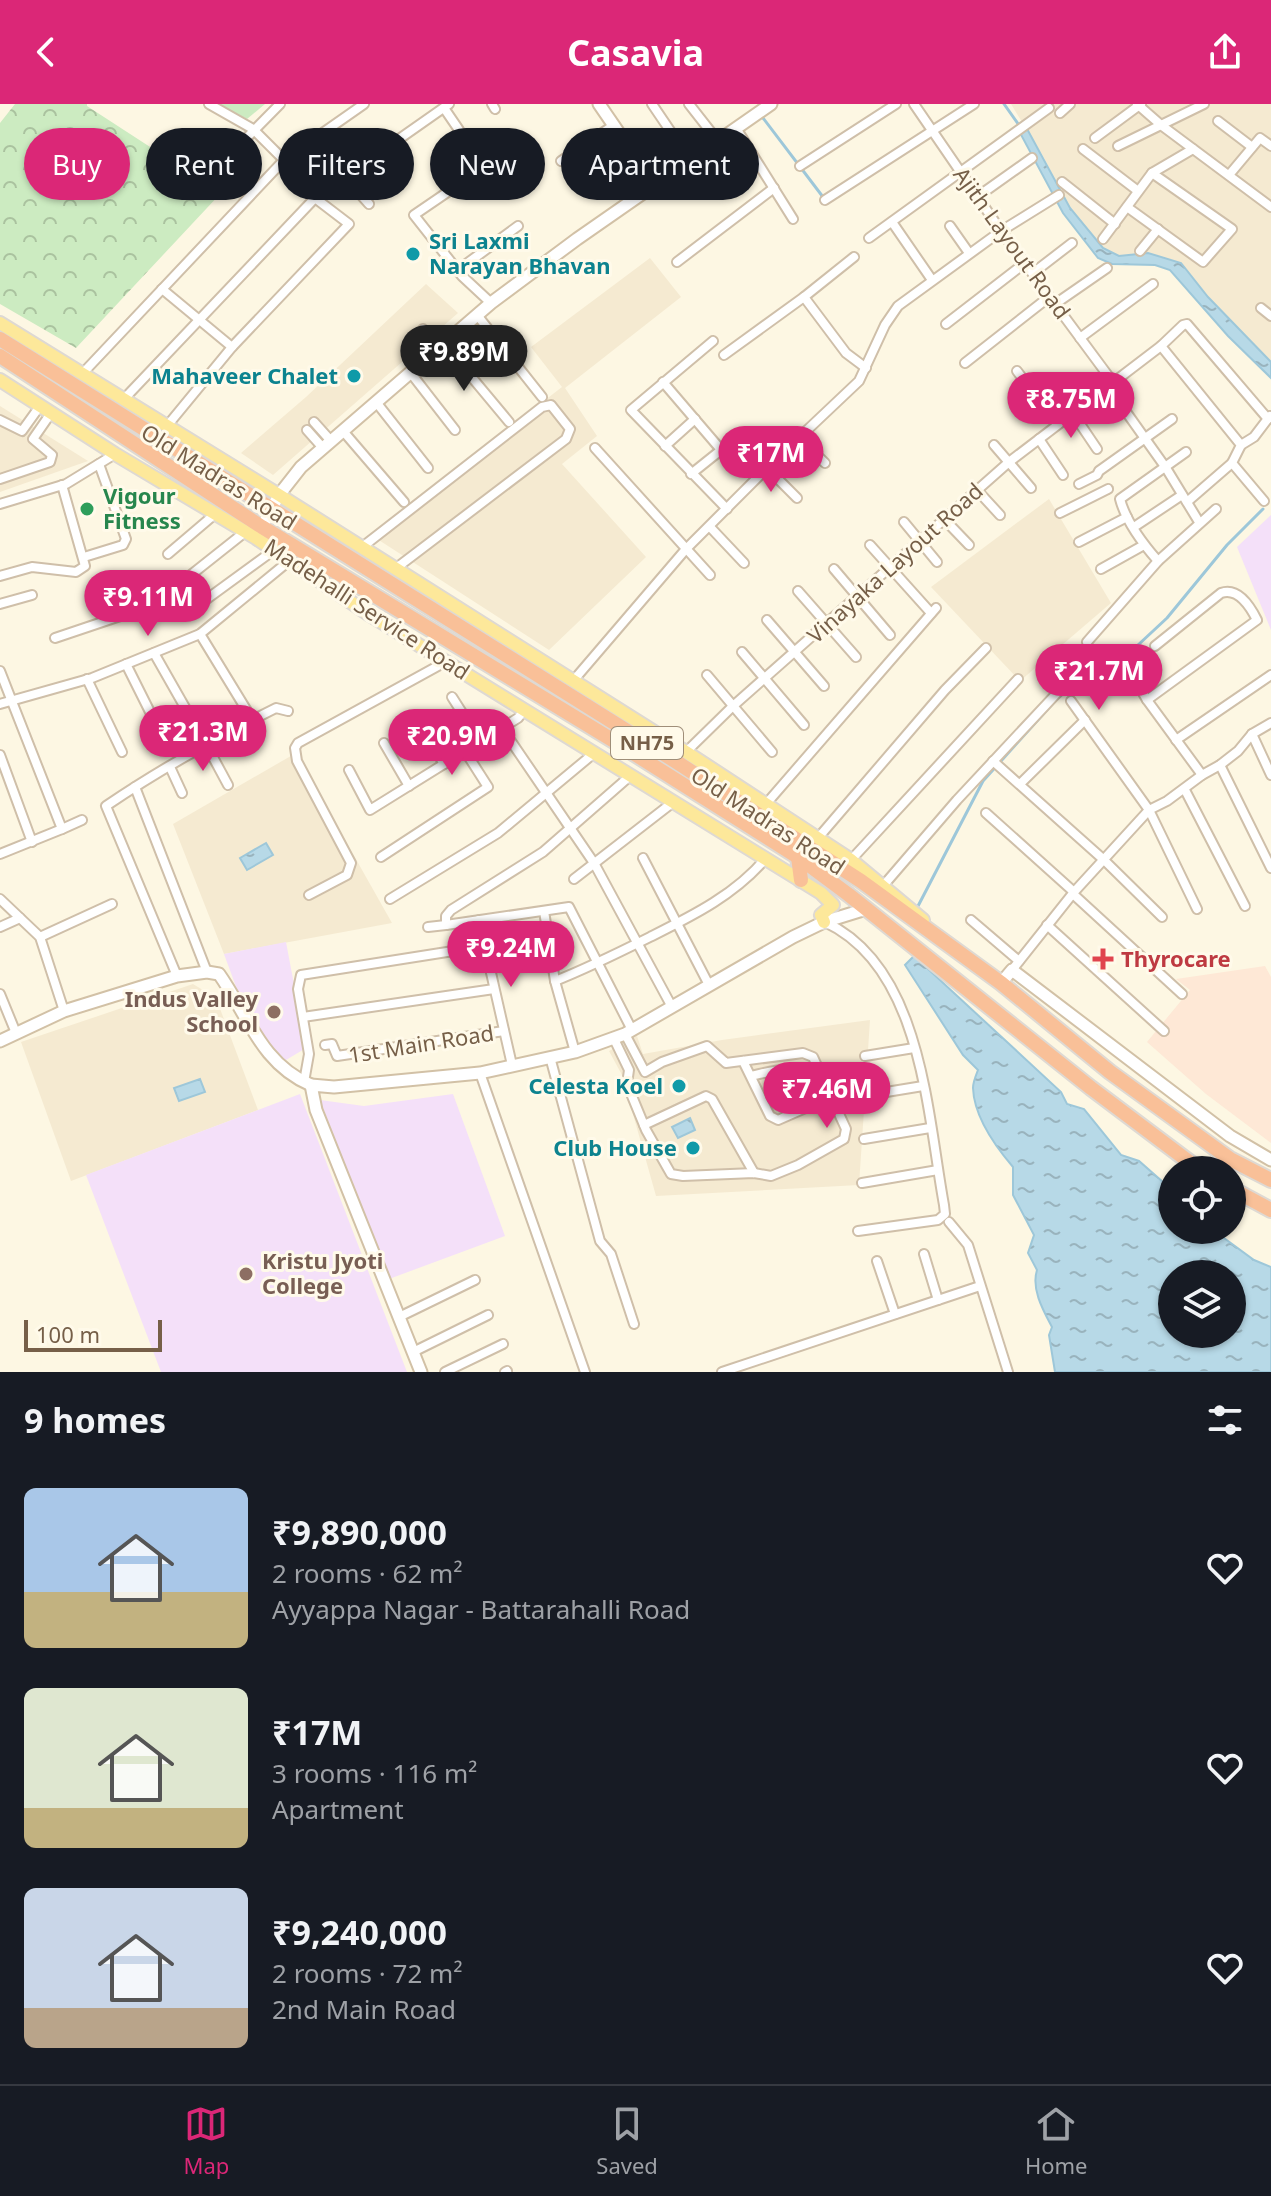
<!DOCTYPE html>
<html lang="en">
<head>
<meta charset="utf-8">
<style>
  :root { --surface:#171b24; --page:#242831; --text:#f1f3f6; --muted:#9ea1a6; --line:#363941; --accent:#db2777 }
  body { margin:0; font-family:"Noto Sans",sans-serif; background:var(--page); color:var(--text); height:100vh; display:flex; flex-direction:column; font-size:30px; white-space:nowrap }
  * { box-sizing:border-box; margin:0 }
  p { font-size:26px; color:var(--muted) }
  .icon { flex:none; width:44px; height:44px; fill:none; stroke:currentColor; stroke-width:2; stroke-linecap:round; stroke-linejoin:round }
  .map { position:relative; height:1268px; overflow:hidden }
  .details { display:flex; flex-direction:column; background:var(--surface); flex:1 }
  .details>* { flex:none }
  .guide { position:absolute; left:24px; top:24px; width:800px; height:72px; display:flex; gap:16px }
  .fabs { position:absolute; left:1158px; top:1052px; display:grid; gap:16px }
  .fabs a { display:grid; place-items:center; width:88px; height:88px; border-radius:50%; background:var(--surface); box-shadow:0 2px 6px #0004; font-size:40px }
  .scale { position:absolute; left:24px; bottom:20px; width:138px; box-sizing:border-box; padding-left:8px; border:4px solid #765f48; border-top:0; font-size:22px; line-height:28px; white-space:nowrap; color:#765f48; -webkit-text-stroke:6px #fffaea; paint-order:stroke }
  .price { position:absolute; translate:-50% -68px; padding:0 18px; border-radius:28px; background:var(--accent); color:#fff; font-size:26px; line-height:52px; filter:drop-shadow(0 2px 4px #0008) }
  .price::after { content:''; position:absolute; left:50%; top:48px; width:24px; height:18px; margin-left:-12px; background:inherit; clip-path:polygon(0 0,100% 0,50% 100%) }
  .price.selected { background:#222; color:#fff }
  ul { padding:0; list-style:none }
  li { display:flex; align-items:center; gap:24px; height:200px; padding:0 24px }
  li span { display:grid; place-items:center; flex:none; width:224px; height:160px; border-radius:12px; color:#555 }
  li>.icon { margin-inline-start:auto }
  span .icon { width:96px; height:96px; fill:#fffc; stroke-width:1 }
  li b { font-size:34px }
  h2 { display:flex; justify-content:space-between; align-items:center; height:96px; padding:0 24px; font-size:34px }
  .chip { padding:0 28px; border-radius:36px; background:var(--surface); box-shadow:0 2px 6px #0004; font-size:28px; line-height:72px }
  .chip.selected { background:var(--accent); color:#fff }
  header { display:flex; justify-content:space-between; align-items:center; height:104px; padding:0 24px; background:var(--accent); color:#fff; font-size:36px; font-weight:700 }
  .dock { display:flex; justify-content:space-around; align-items:center; height:112px; border-top:2px solid var(--line); background:var(--surface); font-size:22px; color:var(--muted) }
  .dock a { display:grid; justify-items:center; gap:4px }
  .dock .selected { color:var(--accent) }
  .map>svg:first-child { display:block }
  .residential { fill:#f5ead1 }
  .commercial { fill:#fee8d6 }
  .education { fill:#f4e0f9 }
  .grass { fill:#ccebc1 }
  .forest { fill:url(#forest-crowns) }
  .water { fill:url(#water-ripples); stroke:#9dc7d9; stroke-width:2; fill-rule:evenodd }
  .lines { fill:none; stroke-linecap:round; stroke-linejoin:round }
  .stream { stroke:#9dc7d9; stroke-width:3 }
  .street-casing { stroke:#cfbfa9; stroke-width:12 }
  .secondary-casing { stroke:#d2c1a6; stroke-width:15 }
  .primary-casing { stroke:#ded9d3; stroke-width:16 }
  .highway-casing { stroke:#ded9d3; stroke-width:18 }
  .street { stroke:#fff; stroke-width:8 }
  .secondary { stroke:#fff; stroke-width:11 }
  .primary { stroke:#fde89a; stroke-width:12 }
  .highway { stroke:#f9c098; stroke-width:14 }
  .culture-dot { fill:#0f9aa8; stroke:#fffaea; stroke-width:3 }
  .leisure-dot { fill:#2e9e5b; stroke:#fffaea; stroke-width:3 }
  .health-dot { fill:#e0444e; stroke:#fffaea; stroke-width:3 }
  .education-dot { fill:#8d6e63; stroke:#fffaea; stroke-width:3 }
  .labels { text-anchor:middle; stroke-width:6; stroke-linejoin:round; paint-order:stroke }
  .shield { fill:#fffaea; stroke:#9f8e79; stroke-width:2 }
  .shield-label { font-size:20px; font-weight:bold; fill:#765f48 }
  .culture-label { font-size:22px; font-weight:bold; fill:#0d838f; stroke:#fffaea; text-anchor:end }
  .street-label { font-size:22px; fill:#765f48; stroke:#fffaea }
  .leisure-label { font-size:22px; font-weight:bold; fill:#27864d; stroke:#fffaea; text-anchor:start }
  .health-label { font-size:22px; font-weight:bold; fill:#be3a42; stroke:#fffaea; text-anchor:start }
  .education-label { font-size:22px; font-weight:bold; fill:#785e54; stroke:#fffaea; text-anchor:end }
</style>
</head>
<body>
<header><svg class="icon" aria-label="back" viewBox="0 0 24 24"><path d="M15 5l-7 7 7 7"/></svg>Casavia<svg class="icon" aria-label="share" viewBox="0 0 24 24"><path d="M12 15V3M7 8l5-5 5 5M5 13v7h14v-7"/></svg></header>
<div class="map">
<svg width="1271" height="1268" viewBox="0 0 1271 1268">
  <defs>
    <pattern id="forest-crowns" width="20" height="18" patternUnits="userSpaceOnUse" patternTransform="scale(2)"><rect width="20" height="18" fill="#ccebc1"/><path d="M2 6a3 3 0 1 1 6 0M12 15a3 3 0 1 1 6 0" fill="none" stroke="#aac29f"/></pattern>
    <pattern id="water-ripples" width="26" height="14" patternUnits="userSpaceOnUse" patternTransform="scale(2)"><rect width="26" height="14" fill="#b7d9e7"/><path d="M2 4q2-2 4 0t4 0M15 11q2-2 4 0t4 0" fill="none" stroke="#99b3bd"/></pattern>
  </defs>
  <rect width="100%" height="100%" fill="#fdf7e3"/>
  <g class="residential">
    <polygon points="1011,0 1271,0 1271,258 1208,193 1181,159 1148,149 1119,152 1103,145 1070,104 1043,52"/>
    <polygon points="650,154 681,193 565,284 597,332 562,360 646,453 549,546 371,431 562,283 531,243"/>
    <polygon points="426,180 458,209 273,371 241,349 306,293"/>
    <polygon points="0,302 88,357 0,388"/>
    <polygon points="1049,395 1111,499 1020,577 931,483"/>
    <polygon points="296,649 392,819 224,850 173,720"/>
    <polygon points="193,880 216,894 258,1006 71,1077 21,938"/>
    <polygon points="870,916 859,1081 656,1092 622,971 609,947 637,932 643,950 722,936"/>
  </g>
  <polygon class="commercial" points="1265,862 1271,873 1271,1039 1206,990 1147,938 1190,886 1176,875"/>
  <g class="education">
    <polygon points="1271,411 1271,526 1237,443"/>
    <polygon points="286,838 306,944 281,959 258,928 238,888 224,850"/>
    <polygon points="300,990 407,1268 161,1268 86,1071"/>
    <polygon points="453,990 505,1132 389,1175 320,996 364,1002"/>
  </g>
  <polygon class="grass" points="219,0 265,0 247,15"/>
  <polygon class="forest" points="15,0 87,0 87,2 221,89 76,244 0,200 0,19"/>
  <g class="water">
    <polygon points="1026,23 1070,104 1103,144 1119,152 1148,149 1181,159 1208,193 1271,258 1271,274 1228,232 1170,166 1155,161 1112,160 1098,154 1063,109 1019,27"/>
    <polygon points="266,739 273,751 247,766 240,754"/>
    <path d="M914 852 1061 988 1067 1000 1084 1005 1121 1051 1139 1057 1172 1086V1126H1213L1254 1156 1271 1163V1268H1055L1049 1231 1052 1223C1043 1206 1031 1185 1037 1166L1028 1149 1034 1131 1013 1091V1063C995 1042 974 1013 973 984 973 978 976 971 978 966L963 951 905 861ZM1172 1170H1232V1230H1172Z"/>
    <polygon points="200,975 205,988 179,997 174,984"/>
    <polygon points="690,1014 695,1026 678,1034 672,1023"/>
  </g>
  <g class="lines">
    <g class="stream">
      <polyline points="1004,0 1021,24"/>
      <polyline points="760,10 823,93"/>
      <polyline points="917,804 983,677 1055,597 1084,571 1138,541 1167,514 1227,441 1263,405"/>
    </g>
    <g class="street-casing">
      <g id="street">
        <polyline points="492,0 495,5"/>
        <polyline points="652,0 690,56"/>
        <polyline points="689,0 718,37"/>
        <polyline points="914,0 1001,127 1112,277"/>
        <polyline points="1137,0 1161,21 1271,103"/>
        <polyline points="444,4 459,26"/>
        <polyline points="1060,9 1070,0"/>
        <polyline points="1218,17 1252,43"/>
        <polyline points="736,24 793,115"/>
        <polyline points="1095,34 1141,0"/>
        <polyline points="1118,42 1204,0"/>
        <polyline points="1083,45 1138,87"/>
        <polyline points="379,50 396,71"/>
        <polyline points="561,57 614,21"/>
        <polyline points="800,62 896,0"/>
        <polyline points="214,67 280,0"/>
        <polyline points="477,68 414,111 462,172 491,199"/>
        <polyline points="1229,71 1260,34 1271,42"/>
        <polyline points="345,73 369,100"/>
        <polyline points="1062,78 1115,120"/>
        <polyline points="977,93 1032,54"/>
        <polyline points="825,96 974,0"/>
        <polyline points="1127,103 1203,158 1232,125 1152,69"/>
        <polyline points="892,118 932,176"/>
        <polyline points="950,122 969,149"/>
        <polyline points="869,134 1049,4"/>
        <polyline points="1103,135 1152,69 1193,45"/>
        <polyline points="1140,147 1158,125"/>
        <polyline points="677,158 774,84"/>
        <polyline points="458,166 518,122"/>
        <polyline points="1033,169 1072,139"/>
        <polyline points="162,185 232,243"/>
        <polyline points="804,193 854,153"/>
        <polyline points="1055,200 1107,164"/>
        <polyline points="1261,204 1271,212"/>
        <polyline points="477,211 542,293"/>
        <polyline points="946,220 1025,159"/>
        <polyline points="423,225 440,243"/>
        <polyline points="414,231 431,251"/>
        <polyline points="1080,234 1153,180"/>
        <polyline points="713,237 631,306 727,405"/>
        <polyline points="444,240 509,318"/>
        <polyline points="1161,242 1241,341 1232,359 1264,397"/>
        <polyline points="724,251 804,193 846,249 866,264"/>
        <polyline points="965,259 1049,193"/>
        <polyline points="1017,267 1057,320"/>
        <polyline points="410,268 455,326"/>
        <polyline points="82,270 284,56 364,0"/>
        <polyline points="663,278 734,361"/>
        <polyline points="1107,281 1166,364 1199,418"/>
        <polyline points="123,296 315,94 449,0"/>
        <polyline points="376,298 428,364"/>
        <polyline points="1072,308 1097,345"/>
        <polyline points="0,316 22,327 40,302"/>
        <polyline points="314,318 331,337"/>
        <polyline points="167,322 232,243 349,120 315,94 284,56 253,25 209,0"/>
        <polyline points="307,326 323,344"/>
        <polyline points="343,327 404,398"/>
        <polyline points="798,333 825,359"/>
        <polyline points="1039,335 1063,371"/>
        <polyline points="994,341 1031,384"/>
        <polyline points="1241,341 1254,333 1270,312"/>
        <polyline points="665,342 695,315"/>
        <polyline points="595,344 710,471"/>
        <polyline points="767,364 797,394"/>
        <polyline points="691,370 721,346"/>
        <polyline points="0,375 50,358 52,351 33,335 51,309"/>
        <polyline points="1079,380 1097,371 1099,367 1172,315"/>
        <polyline points="977,386 1000,411"/>
        <polyline points="1187,398 1232,359"/>
        <polyline points="0,400 66,380 115,350"/>
        <polyline points="1060,409 1108,385"/>
        <polyline points="944,415 969,441"/>
        <polyline points="904,418 937,458"/>
        <polyline points="710,423 744,459"/>
        <polyline points="1134,423 1182,391"/>
        <polyline points="1079,438 1127,413"/>
        <polyline points="870,441 931,509"/>
        <polyline points="361,444 542,303 551,301 570,325 566,335 395,465"/>
        <polyline points="168,450 215,410"/>
        <polyline points="84,453 123,441 126,435 99,360"/>
        <path d="M1158 457C1143 440 1126 418 1120 395L1186 348"/>
        <polyline points="834,465 890,531"/>
        <polyline points="1101,465 1144,441"/>
        <polyline points="0,472 32,463 76,468 85,462 62,381"/>
        <polyline points="798,487 856,553"/>
        <polyline points="0,500 32,491"/>
        <polyline points="200,500 274,446"/>
        <polyline points="767,516 824,582"/>
        <polyline points="200,530 252,615"/>
        <polyline points="55,534 153,501 245,428"/>
        <polyline points="1087,538 1158,457 1216,405"/>
        <polyline points="742,548 804,621"/>
        <polyline points="154,549 191,614"/>
        <polyline points="126,560 160,628"/>
        <polyline points="1130,566 1147,596 1202,671"/>
        <polyline points="0,567 62,725 0,750"/>
        <polyline points="707,571 772,648"/>
        <polyline points="87,575 122,648"/>
        <polyline points="573,577 686,445 767,364 859,277 885,221 898,202 1001,127 1059,91"/>
        <polyline points="452,593 480,637"/>
        <path d="M1147 596 1257 516C1250 502 1238 483 1221 489L1155 542"/>
        <polyline points="1071,597 1149,706 1197,805"/>
        <polyline points="0,600 92,574 200,530 289,457"/>
        <polyline points="418,618 444,660"/>
        <polyline points="502,624 594,759 672,903"/>
        <polyline points="1252,630 1271,671"/>
        <polyline points="1176,636 1271,571"/>
        <polyline points="384,639 409,682"/>
        <polyline points="207,642 228,681"/>
        <polyline points="686,648 733,602 1009,358 1161,242 1183,221 1187,220 1268,315"/>
        <polyline points="0,651 32,738"/>
        <polyline points="993,657 1104,756 1162,813"/>
        <polyline points="1220,661 1271,764"/>
        <polyline points="170,663 182,689"/>
        <polyline points="349,666 370,706 518,614 525,605"/>
        <polyline points="630,672 543,748 451,806 446,812 446,821 569,803 632,926"/>
        <polyline points="1020,680 1085,616"/>
        <polyline points="135,683 207,868"/>
        <polyline points="1185,686 1245,802"/>
        <polyline points="766,700 936,504"/>
        <polyline points="986,709 1074,788"/>
        <polyline points="62,725 82,716"/>
        <polyline points="818,734 945,586 986,544"/>
        <polyline points="381,753 488,683 465,647"/>
        <polyline points="643,754 709,881"/>
        <polyline points="851,756 1018,575"/>
        <polyline points="574,775 672,699"/>
        <polyline points="883,782 957,696 1057,589"/>
        <polyline points="1073,790 1182,890"/>
        <polyline points="309,791 347,771 351,759 297,657 295,644 298,639 447,557"/>
        <polyline points="0,795 40,833 64,907"/>
        <polyline points="390,795 498,729 593,650"/>
        <polyline points="544,807 555,877 575,948"/>
        <polyline points="479,816 512,961"/>
        <polyline points="971,816 1019,857"/>
        <path d="M825 818C922 863 927 1009 944 1101L945 1110 938 1116 858 1127"/>
        <polyline points="1047,821 1164,927"/>
        <polyline points="0,823 20,814"/>
        <polyline points="428,823 446,821"/>
        <polyline points="40,833 112,800"/>
        <polyline points="1012,866 1074,788 1149,706 1167,697 1202,671 1220,661 1238,647 1252,630 1271,619"/>
        <path d="M177 872 106 702C159 666 218 633 276 604L288 607"/>
        <path d="M555 877C588 864 618 849 650 833 692 812 735 791 766 754"/>
        <polyline points="0,890 16,929"/>
        <polyline points="303,913 494,885"/>
        <polyline points="614,935 629,966 627,980 646,1026 671,1070 683,1072 754,1069 771,1072 798,1061 844,1035 846,1025 813,953 803,949 726,959 707,942 662,958 645,968 625,930"/>
        <polyline points="325,941 332,940 337,952 504,927"/>
        <polyline points="865,952 914,944"/>
        <polyline points="550,953 600,1137 611,1150 634,1220"/>
        <path d="M743 957 770 1012 778 1016 810 1002C815 993 814 988 809 979 797 957 770 968 751 972"/>
        <polyline points="480,969 585,1268"/>
        <polyline points="304,978 309,950 298,885 301,871 485,842"/>
        <polyline points="862,992 923,982"/>
        <polyline points="644,1021 706,992 712,995 754,1069"/>
        <polyline points="864,1035 930,1024"/>
        <polyline points="862,1079 938,1066"/>
        <polyline points="949,1118 968,1141 1008,1268"/>
        <polyline points="924,1150 938,1196"/>
        <polyline points="877,1157 895,1210"/>
        <polyline points="399,1213 475,1176"/>
        <polyline points="413,1248 488,1211"/>
        <polyline points="445,1268 503,1240"/>
        <polyline points="505,1268 507,1267"/>
        <polyline points="722,1268 980,1182"/>
      </g>
    </g>
    <g class="secondary-casing">
      <g id="secondary">
        <polyline points="599,0 654,80"/>
        <polyline points="262,423 279,391 301,363 491,199 577,135 771,0"/>
        <polyline points="1001,879 1012,866 1230,1032 1271,1056"/>
        <path d="M0 937 64 907 177 872 207 868 219 870C248 911 261 960 311 981"/>
        <polyline points="421,1268 316,1006 311,981 334,983 480,969 575,948 625,930 793,833 824,818 866,805"/>
      </g>
    </g>
    <g class="primary-casing">
      <g id="primary">
        <polyline points="0,219 279,391 686,648 851,756 923,816"/>
        <polyline points="0,276 115,350 256,434 370,511 821,789 833,801 821,811 824,818"/>
      </g>
    </g>
    <g class="highway-casing">
      <g id="highway">
        <polyline points="0,235 675,657 861,777 1001,879 1110,968 1230,1055 1271,1076"/>
        <polyline points="0,252 262,423 614,637 798,753 849,791 1091,984 1200,1066"/>
        <polyline points="798,753 801,776"/>
        <polyline points="1232,1085 1271,1106"/>
      </g>
    </g>
    <use href="#street" class="street"/>
    <use href="#secondary" class="secondary"/>
    <use href="#primary" class="primary"/>
    <use href="#highway" class="highway"/>
  </g>
  <g class="culture-dot">
    <circle cx="413" cy="150" r="8"/>
    <circle cx="354" cy="272" r="8"/>
    <circle cx="679" cy="982" r="8"/>
    <circle cx="693" cy="1044" r="8"/>
  </g>
  <circle class="leisure-dot" cx="87" cy="405" r="8"/>
  <path class="health-dot" d="M1099 843h8v8h8v8h-8v8h-8v-8h-8v-8h8z"/>
  <g class="education-dot">
    <circle cx="274" cy="908" r="8"/>
    <circle cx="246" cy="1170" r="8"/>
  </g>
  <g class="labels">
    <rect class="shield" x="611" y="623" width="72" height="32" rx="6"/>
    <g class="shield-label">
      <text x="647" y="646">NH75</text>
    </g>
    <g class="culture-label">
      <text x="429" y="145" text-anchor="start">Sri Laxmi<tspan x="429" dy="25">Narayan Bhavan</tspan></text>
      <text x="338" y="280">Mahaveer Chalet</text>
      <text x="663" y="990">Celesta Koel</text>
      <text x="677" y="1052">Club House</text>
    </g>
    <g class="street-label">
      <text transform="translate(1012 139) rotate(54)" y="8">Ajith Layout Road</text>
      <text transform="translate(219 373) rotate(32)" y="8">Old Madras Road</text>
      <text transform="translate(895 459) rotate(-42)" y="8">Vinayaka Layout Road</text>
      <text transform="translate(367 505) rotate(33)" y="8">Madehalli Service Road</text>
      <text transform="translate(768 717) rotate(33)" y="8">Old Madras Road</text>
      <text transform="translate(421 940) rotate(-9)" y="8">1st Main Road</text>
    </g>
    <g class="leisure-label">
      <text x="103" y="400">Vigour<tspan x="103" dy="25">Fitness</tspan></text>
    </g>
    <g class="health-label">
      <text x="1121" y="863">Thyrocare</text>
    </g>
    <g class="education-label">
      <text x="258" y="903">Indus Valley<tspan x="258" dy="25">School</tspan></text>
      <text x="262" y="1165" text-anchor="start">Kristu Jyoti<tspan x="262" dy="25">College</tspan></text>
    </g>
  </g>
</svg>
<div class="fabs">
<a><svg class="icon" aria-label="locate" viewBox="0 0 24 24"><circle cx="12" cy="12" r="6"/><path d="M12 2v4M12 18v4M2 12h4M18 12h4"/></svg></a>
<a><svg class="icon" aria-label="layers" viewBox="0 0 24 24"><path d="M12 4l9 5-9 5-9-5zM3 14l9 5 9-5"/></svg></a>
</div>
<div class="scale">100 m</div>
<b class="price selected" style="left:464px;top:289px">₹9.89M</b>
<b class="price" style="left:1071px;top:336px">₹8.75M</b>
<b class="price" style="left:771px;top:390px">₹17M</b>
<b class="price" style="left:148px;top:534px">₹9.11M</b>
<b class="price" style="left:1099px;top:608px">₹21.7M</b>
<b class="price" style="left:203px;top:669px">₹21.3M</b>
<b class="price" style="left:452px;top:673px">₹20.9M</b>
<b class="price" style="left:511px;top:885px">₹9.24M</b>
<b class="price" style="left:827px;top:1026px">₹7.46M</b>
<div class="guide">
<a class="chip selected">Buy</a>
<a class="chip">Rent</a>
<a class="chip">Filters</a>
<a class="chip">New</a>
<a class="chip">Apartment</a>
</div>
</div>
<section class="details">
<h2>9 homes<svg class="icon" aria-label="filters" viewBox="0 0 24 24"><path d="M4 7h16M4 17h16"/><circle cx="9" cy="7" r="2"/><circle cx="15" cy="17" r="2"/></svg></h2>
<ul>
<li><span style="background:linear-gradient(#a9c7e8 65%,#c2b280 0)"><svg class="icon" aria-label="home" viewBox="0 0 24 24"><path d="M3 11l9-7 9 7M6 9v11h12V9"/></svg></span><div><b>₹9,890,000</b><p>2 rooms · 62 m²</p><p>Ayyappa Nagar - Battarahalli Road</p></div><svg class="icon" aria-label="heart" viewBox="0 0 24 24"><path d="M12 20l-8-8c-3-5 5-10 8-4 3-6 11-1 8 4z"/></svg></li>
<li><span style="background:linear-gradient(#dfe7d0 75%,#c2b280 0)"><svg class="icon" aria-label="home" viewBox="0 0 24 24"><path d="M3 11l9-7 9 7M6 9v11h12V9"/></svg></span><div><b>₹17M</b><p>3 rooms · 116 m²</p><p>Apartment</p></div><svg class="icon" aria-label="heart" viewBox="0 0 24 24"><path d="M12 20l-8-8c-3-5 5-10 8-4 3-6 11-1 8 4z"/></svg></li>
<li><span style="background:linear-gradient(#c9d6e8 75%,#b9a48a 0)"><svg class="icon" aria-label="home" viewBox="0 0 24 24"><path d="M3 11l9-7 9 7M6 9v11h12V9"/></svg></span><div><b>₹9,240,000</b><p>2 rooms · 72 m²</p><p>2nd Main Road</p></div><svg class="icon" aria-label="heart" viewBox="0 0 24 24"><path d="M12 20l-8-8c-3-5 5-10 8-4 3-6 11-1 8 4z"/></svg></li>
</ul>
</section>
<nav class="dock">
<a class="selected"><svg class="icon" aria-label="map" viewBox="0 0 24 24"><path d="M3 6l6-2 6 2 6-2v14l-6 2-6-2-6 2zM9 4v14M15 6v14"/></svg>Map</a>
<a><svg class="icon" aria-label="saved" viewBox="0 0 24 24"><path d="M7 4h10v16l-5-4-5 4z"/></svg>Saved</a>
<a><svg class="icon" aria-label="home" viewBox="0 0 24 24"><path d="M3 11l9-7 9 7M6 9v11h12V9"/></svg>Home</a>
</nav>
</body>
</html>
